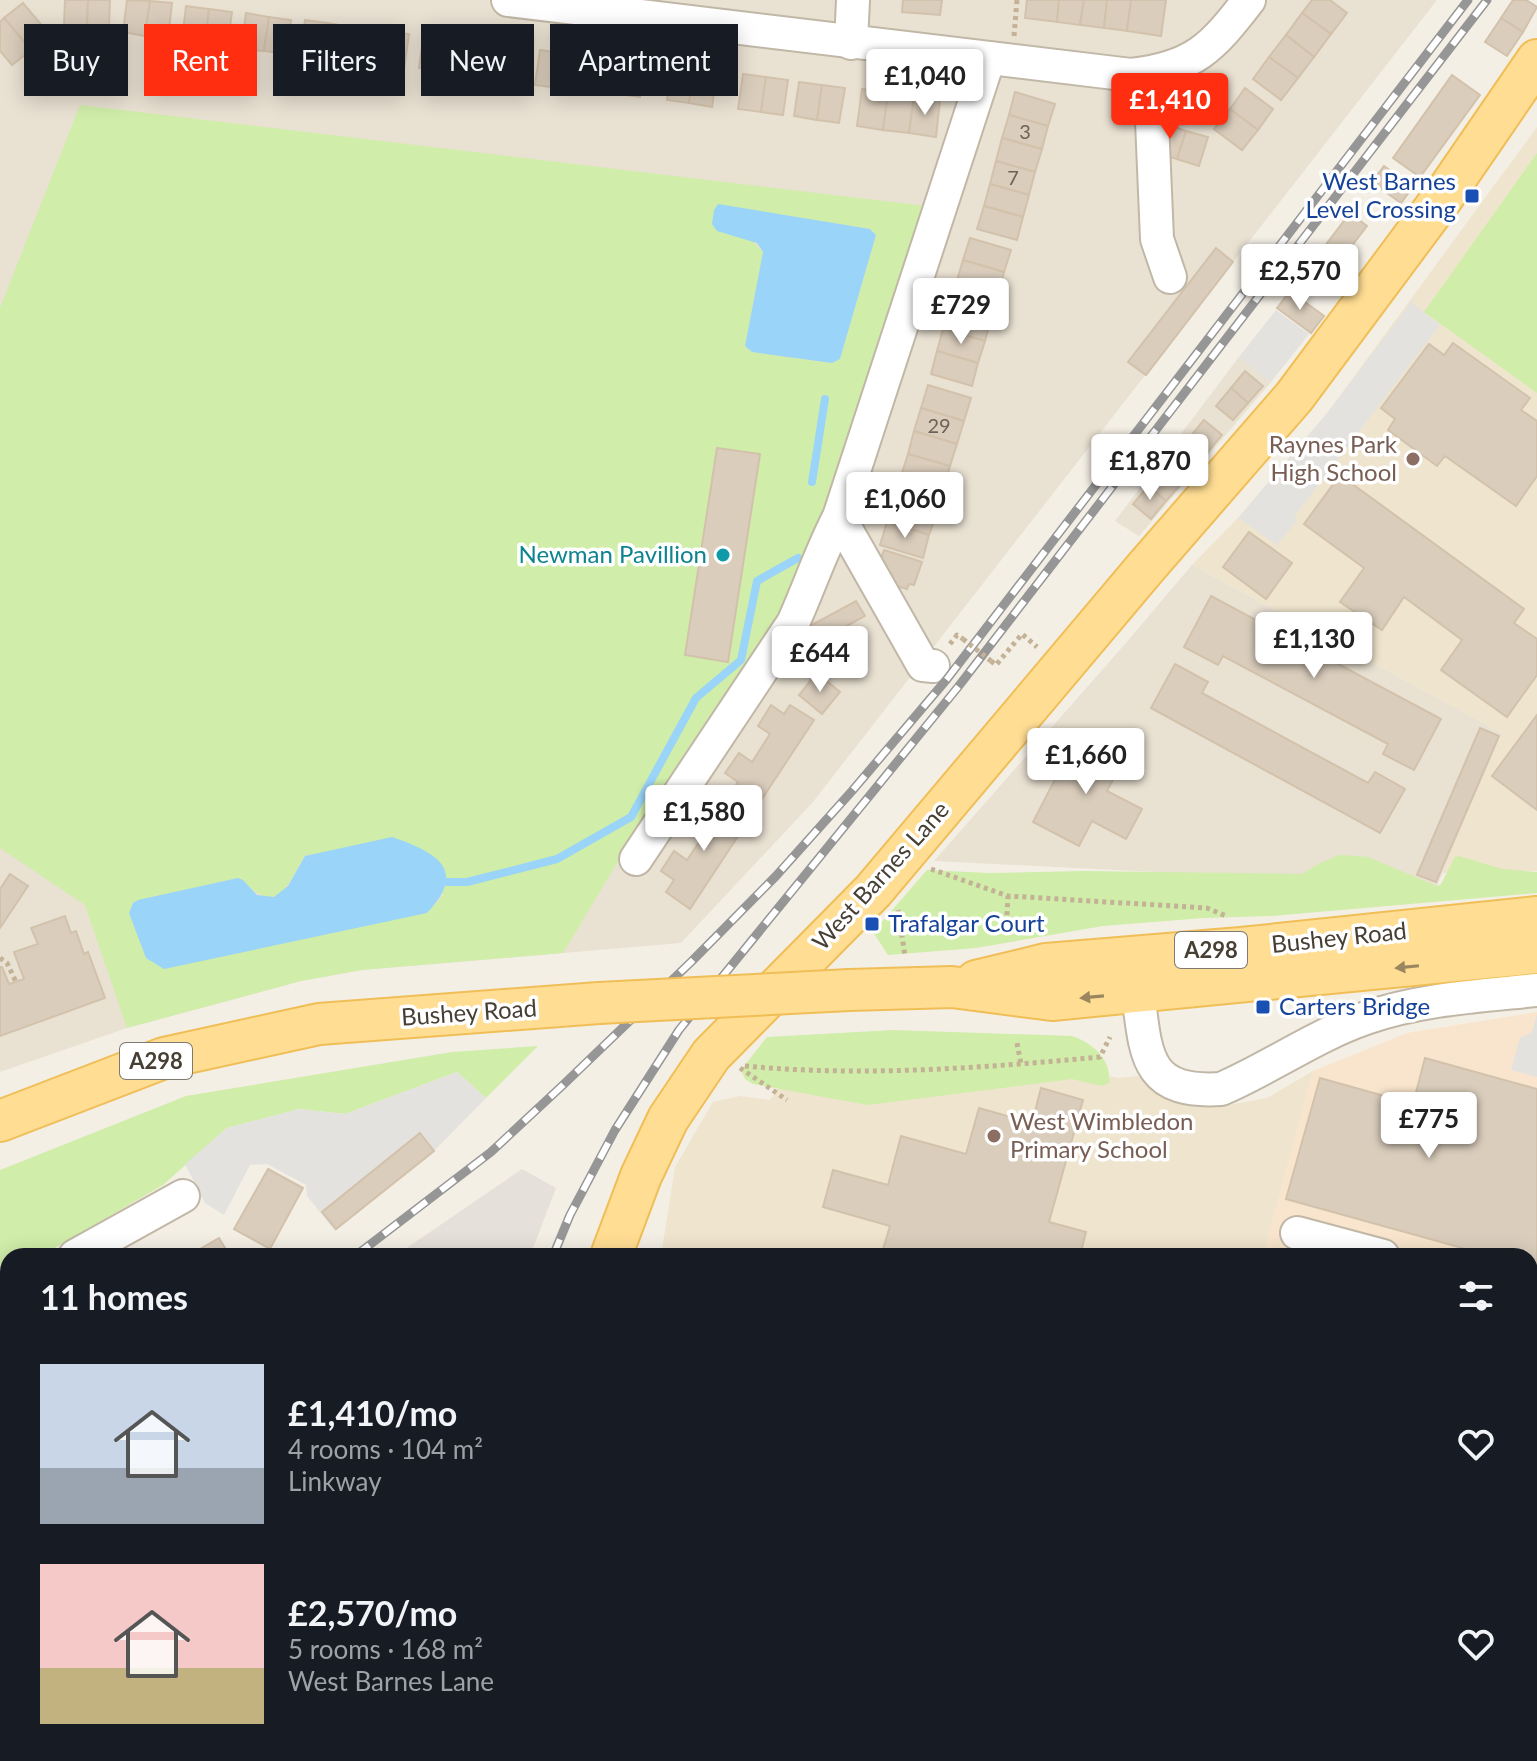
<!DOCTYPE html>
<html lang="en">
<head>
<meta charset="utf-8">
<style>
  :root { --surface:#171b24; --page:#242831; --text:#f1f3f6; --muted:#9ea1a6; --accent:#ff2e11 }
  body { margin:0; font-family:Lato,sans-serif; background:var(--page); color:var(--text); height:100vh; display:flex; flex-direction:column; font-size:30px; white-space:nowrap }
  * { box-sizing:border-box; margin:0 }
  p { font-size:26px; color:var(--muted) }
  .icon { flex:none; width:44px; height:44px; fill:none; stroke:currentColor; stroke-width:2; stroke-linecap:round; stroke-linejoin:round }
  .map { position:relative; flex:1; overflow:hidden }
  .sheet { position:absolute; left:0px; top:1248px; width:1538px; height:514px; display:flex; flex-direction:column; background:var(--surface); border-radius:24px 24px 0 0; box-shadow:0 4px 20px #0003 }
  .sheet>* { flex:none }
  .top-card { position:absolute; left:24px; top:24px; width:800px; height:72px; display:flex; gap:16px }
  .price { position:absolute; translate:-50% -68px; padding:0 18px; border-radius:8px; background:#fff; color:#222; font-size:26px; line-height:52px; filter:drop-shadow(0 2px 4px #0008) }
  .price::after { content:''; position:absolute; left:50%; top:48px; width:24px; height:18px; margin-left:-12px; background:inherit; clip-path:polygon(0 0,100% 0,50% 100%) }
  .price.selected { background:var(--accent); color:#fff }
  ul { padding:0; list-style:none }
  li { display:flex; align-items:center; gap:24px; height:200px; padding:0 40px }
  li span { display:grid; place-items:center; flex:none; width:224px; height:160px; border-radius:0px; color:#555 }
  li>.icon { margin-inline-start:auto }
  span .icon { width:96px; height:96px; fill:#fffc; stroke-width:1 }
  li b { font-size:34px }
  h2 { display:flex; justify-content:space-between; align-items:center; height:96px; padding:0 40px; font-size:34px }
  .pill { padding:0 28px; border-radius:0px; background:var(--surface); box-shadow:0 4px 20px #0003; font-size:28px; line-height:72px }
  .pill.selected { background:var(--accent); color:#fff }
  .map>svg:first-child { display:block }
  .residential { fill:#e9e1d2 }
  .commercial { fill:#f9e5cd }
  .industrial { fill:#e6e0da }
  .education { fill:#efe4cd }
  .green { fill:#d0eda9; fill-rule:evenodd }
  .parking { fill:#e4e2de }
  .water { fill:#9ad4f8 }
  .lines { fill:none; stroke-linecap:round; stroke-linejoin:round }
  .stream { stroke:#9ad4f8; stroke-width:8 }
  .building { fill:#dacdbc; stroke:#d3c2ab; stroke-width:2 }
  .minor-casing { stroke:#c1b7a6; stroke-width:36 }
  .major-casing { stroke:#f0be57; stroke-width:44 }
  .path { stroke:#c4b296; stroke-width:5; stroke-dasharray:4 4; stroke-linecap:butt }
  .minor { stroke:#fff; stroke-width:32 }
  .major { stroke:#ffdd93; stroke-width:40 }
  .rail-casing { stroke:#969696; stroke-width:9 }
  .rail { stroke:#fff; stroke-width:6; stroke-dasharray:18; stroke-linecap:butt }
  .major-bridge-casing { stroke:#f0be57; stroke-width:44; stroke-linecap:butt }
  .path-bridge { stroke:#c4b296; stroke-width:5; stroke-dasharray:4 4; stroke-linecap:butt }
  .major-bridge { stroke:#ffdd93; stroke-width:40 }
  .oneway { fill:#9a865f }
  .transit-dot { fill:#1a4fb4; stroke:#fff; stroke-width:3 }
  .education-dot { fill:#8d6e63; stroke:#fff; stroke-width:3 }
  .culture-dot { fill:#0f9aa8; stroke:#fff; stroke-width:3 }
  .labels { text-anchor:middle; stroke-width:7; stroke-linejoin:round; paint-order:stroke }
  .number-label { font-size:20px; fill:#6c6256 }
  .shield { fill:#fff; stroke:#7e7971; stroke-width:2 }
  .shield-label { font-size:22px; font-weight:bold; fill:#473f34 }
  .transit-label { font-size:24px; fill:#164399; stroke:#fff; text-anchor:start }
  .education-label { font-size:24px; fill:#785e54; stroke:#fff; text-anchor:end }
  .culture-label { font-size:24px; fill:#0d838f; stroke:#fff; text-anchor:end }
  .street-label { font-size:24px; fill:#473f34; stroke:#fff }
</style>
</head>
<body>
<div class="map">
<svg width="1537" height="1761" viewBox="0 0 1537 1761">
  <rect width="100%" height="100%" fill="#f4efe5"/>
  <g class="residential">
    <polygon points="0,0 1437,0 813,802 681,943 362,970 301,981 127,1028 0,1072"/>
    <polygon points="1239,357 1271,382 1139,536 1115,521"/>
    <polygon points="1192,565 1502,733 1437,886 934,861 1125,644"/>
    <polygon points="1530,1561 1537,1564 1537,1761 461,1761 462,1754 1530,1754"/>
  </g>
  <polygon class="commercial" points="1537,1012 1537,1522 1530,1520 1530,1256 1263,1256 1313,1071 1407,1033"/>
  <g class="industrial">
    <polygon points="522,1169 556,1188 530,1256 395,1256"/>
    <polygon points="8,1505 8,1754 282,1754 276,1761 0,1761 0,1510"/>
  </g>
  <g class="education">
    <polygon points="1537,127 1537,871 1442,873 1502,733 1192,565 1238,518 1328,412"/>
    <polygon points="1074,1071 1119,1078 1138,1076 1157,1091 1181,1102 1228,1105 1267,1098 1313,1071 1263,1256 661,1256 675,1167 713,1102 740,1096 770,1100 781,1084"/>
  </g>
  <g class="green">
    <path d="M80 105 926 206 827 505 820 516 818 532 790 608 623 853 563 953 362 970 301 981 127 1028 85 905 0 848V308ZM718 205 870 229 876 235 840 359 832 363 752 352 745 346 763 252ZM309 854 444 894 427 913 133 903 238 878C280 916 282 892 305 856Z"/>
    <polygon points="1537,153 1537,393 1424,312"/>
    <polygon points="1340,855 1368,857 1437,886 1441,884 1455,857 1459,856 1502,869 1537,872 1537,893 1272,916 1204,918 1103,926 976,948 888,955 873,932 927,870 989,873 1083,871 1302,874 1320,863"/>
    <path d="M893 1030 1072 1036C1093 1043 1112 1060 1109 1083L1102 1086 1072 1079 868 1105 753 1084 745 1079 741 1070 767 1037Z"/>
    <polygon points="538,1046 486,1098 457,1072 345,1114 299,1109 227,1128 163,1185 41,1256 8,1256 8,1275 0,1280 0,1170 186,1096 452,1052"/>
  </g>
  <g class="parking">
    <polygon points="1411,302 1440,325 1294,517 1297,521 1277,545 1238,518 1328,412"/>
    <polygon points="1276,310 1309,334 1271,382 1239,357"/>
    <polygon points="1537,1014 1537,1077 1511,1070 1520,1038 1532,1032"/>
    <polygon points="457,1072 486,1098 434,1151 335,1231 307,1196 306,1185 267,1164 250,1165 224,1215 205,1203 185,1164 227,1128 299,1109 345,1114"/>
  </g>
  <g class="water">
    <polygon points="718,204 870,229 876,235 840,359 832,363 752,352 745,346 763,252 757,243 717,231 712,224 714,210"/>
    <path d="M392 837C435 852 469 869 427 913L164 969 146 958 129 913 133 903 138 900 238 878 243 880 257 895 274 897 288 886 305 856Z"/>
  </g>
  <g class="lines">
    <g class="stream">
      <polyline points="812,482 825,399"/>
      <polyline points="447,882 467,882 557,859 631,817 696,698 741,660 757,581 798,558"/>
    </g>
  </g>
  <g class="building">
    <polygon points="65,0 88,0 87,27 64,26"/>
    <polygon points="88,0 110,0 109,28 87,27"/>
    <polygon points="127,0 150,1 145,36 123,32"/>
    <polygon points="903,0 942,0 940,15 902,12"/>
    <polygon points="1027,0 1059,0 1057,22 1025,18"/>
    <polygon points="1059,0 1084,0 1080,25 1057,22"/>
    <polygon points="1084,0 1107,0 1104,28 1080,25"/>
    <polygon points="1107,0 1131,0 1127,31 1104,28"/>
    <polygon points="1131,0 1166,0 1161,36 1127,31"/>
    <polygon points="1312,0 1330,0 1347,13 1331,34 1302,13"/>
    <polygon points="1513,0 1526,0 1537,7 1523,32 1501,18"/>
    <polygon points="150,1 172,3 168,39 145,36"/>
    <polygon points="23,3 50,35 31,50 4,18"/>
    <polygon points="186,6 209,9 205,44 182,41"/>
    <polygon points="209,9 232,12 227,47 205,44"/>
    <polygon points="246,13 269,17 264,51 241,49"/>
    <polygon points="1302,13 1331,34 1314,57 1286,35"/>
    <polygon points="269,17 291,20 287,54 264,51"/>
    <polygon points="4,18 31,50 12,65 0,51 0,22"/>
    <polygon points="1501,18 1523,32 1507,56 1485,42"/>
    <polygon points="305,20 328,23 323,58 300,55"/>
    <polygon points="328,23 350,27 345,62 323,58"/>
    <polygon points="364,27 386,31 381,66 358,62"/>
    <polygon points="386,31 409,34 404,69 381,66"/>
    <polygon points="424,33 446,37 441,71 419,68"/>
    <polygon points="1286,35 1314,57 1298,78 1269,57"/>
    <polygon points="446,37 469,40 464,75 441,71"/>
    <polygon points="483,42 505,45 500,80 477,76"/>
    <polygon points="505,45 527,48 522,83 500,80"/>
    <polygon points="540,50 563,53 558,88 535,85"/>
    <polygon points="563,53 586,56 581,91 558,88"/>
    <polygon points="600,56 623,59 617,94 595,91"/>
    <polygon points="1269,57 1298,78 1281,100 1253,79"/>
    <polygon points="623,59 645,63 640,97 617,94"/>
    <polygon points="672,65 694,69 689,103 667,100"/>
    <polygon points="694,69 717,72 712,107 689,103"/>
    <polygon points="743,74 766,77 761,112 738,109"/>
    <polygon points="1452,75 1480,95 1420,177 1393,158"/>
    <polygon points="766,77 788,80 783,115 761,112"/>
    <polygon points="799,82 822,85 817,120 794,116"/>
    <polygon points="822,85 845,88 839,123 817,120"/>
    <polygon points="1245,88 1273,109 1258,130 1230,109"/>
    <polygon points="862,89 888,93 883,130 857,126"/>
    <polygon points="1015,92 1055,104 1048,126 1009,115"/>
    <polygon points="888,93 914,97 909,133 883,130"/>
    <polygon points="914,97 940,100 936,137 909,133"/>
    <polygon points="1230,109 1258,130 1242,150 1214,129"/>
    <polygon points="1009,115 1048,126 1042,149 1002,138"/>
    <polygon points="1163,123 1186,131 1177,159 1154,152"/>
    <polygon points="1186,131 1208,137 1199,166 1177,159"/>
    <polygon points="1002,138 1042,149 1035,172 996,161"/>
    <polygon points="996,161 1035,172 1029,195 990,184"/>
    <polygon points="1384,166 1413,187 1401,203 1372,182"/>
    <polygon points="990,184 1029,195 1023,217 984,206"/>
    <polygon points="984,206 1023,217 1017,240 977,229"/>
    <polygon points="1350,213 1367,226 1341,260 1324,247"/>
    <polygon points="970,238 1011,250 1004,272 963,260"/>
    <polygon points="1216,248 1233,262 1146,375 1128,362"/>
    <polygon points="963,260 1004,272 998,295 956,284"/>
    <polygon points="956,284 998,295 991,318 950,306"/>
    <polygon points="1290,291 1324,316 1311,333 1277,308"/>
    <polygon points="950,306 991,318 985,341 943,329"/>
    <polygon points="943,329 985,341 978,363 937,351"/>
    <polygon points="1453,343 1530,398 1521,410 1537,421 1537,476 1516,506 1445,456 1437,466 1388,430 1395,419 1381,408 1429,344 1444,355"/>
    <polygon points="937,351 978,363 972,386 931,374"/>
    <polygon points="1245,371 1263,386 1248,403 1231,388"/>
    <polygon points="928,385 971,398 964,421 921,408"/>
    <polygon points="1231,388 1248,403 1233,420 1216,406"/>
    <polygon points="921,408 964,421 957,444 914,431"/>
    <polygon points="1204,420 1222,435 1207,453 1189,438"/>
    <polygon points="914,431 957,444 950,466 908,454"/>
    <polygon points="1189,438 1207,453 1192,470 1174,455"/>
    <polygon points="717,448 760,454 728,662 685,655"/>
    <polygon points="908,454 950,466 943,489 901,476"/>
    <polygon points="1163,469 1181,484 1166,501 1148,486"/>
    <polygon points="1340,475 1524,609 1514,623 1537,639 1537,675 1507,717 1441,670 1462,640 1404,597 1382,630 1340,602 1364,568 1304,524"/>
    <polygon points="901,476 943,489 937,512 894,499"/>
    <polygon points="1148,486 1166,501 1151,519 1133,504"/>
    <polygon points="894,499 937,512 929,535 887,522"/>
    <polygon points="887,522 929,535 923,558 880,545"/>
    <polygon points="1249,532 1292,563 1266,599 1223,567"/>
    <polygon points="884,550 922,562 914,585 909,584 907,589 890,584 881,575 885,564 880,562"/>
    <polygon points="1211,596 1441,719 1414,770 1383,754 1388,744 1223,656 1218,665 1184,647"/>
    <polygon points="856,601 865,616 807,648 799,632"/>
    <polygon points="1175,664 1208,682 1202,693 1368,783 1375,772 1405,789 1380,833 1151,708"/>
    <polygon points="817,673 840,692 822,714 799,695"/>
    <polygon points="771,705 784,714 790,705 814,720 754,811 730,795 738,782 725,773 739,753 752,762 770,734 758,726"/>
    <polygon points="1537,715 1537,810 1492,776"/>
    <polygon points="1480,728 1499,736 1436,882 1417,875"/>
    <polygon points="1078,735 1124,759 1107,791 1142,809 1126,839 1092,821 1079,846 1033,822"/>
    <polygon points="726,802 750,818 690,909 666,892 674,880 661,871 674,851 687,860 706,832 693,823 707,803 720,812"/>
    <polygon points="10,874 28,886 0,928 0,889"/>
    <polygon points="65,916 71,933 76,931 84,954 88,952 105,998 0,1036 0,967 2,967 9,984 24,979 14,952 38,944 31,928"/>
    <polygon points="1425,1058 1537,1089 1537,1269 1530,1267 1530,1256 1491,1256 1286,1199 1320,1078 1413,1104"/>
    <polygon points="1041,1088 1083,1100 1049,1222 1086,1232 1080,1256 881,1256 890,1226 823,1207 833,1170 888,1185 901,1136 966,1154 979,1108 1032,1123"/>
    <polygon points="420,1133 434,1151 336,1229 322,1212"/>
    <polygon points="268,1169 303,1188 270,1249 234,1229"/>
    <polygon points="219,1238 230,1256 188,1256 193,1253"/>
    <polygon points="8,1356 8,1399 0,1402 0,1359"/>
    <polygon points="1530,1613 1537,1614 1535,1642 1530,1641"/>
    <polygon points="1530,1737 1537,1738 1537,1761 1517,1761 1518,1754 1530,1754"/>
    <polygon points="92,1754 133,1754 141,1761 86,1761"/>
    <polygon points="334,1754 360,1754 356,1761 330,1761"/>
    <polygon points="476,1754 511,1754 510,1761 475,1761"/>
    <polygon points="591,1754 618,1754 617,1761 590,1761"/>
    <polygon points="644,1754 674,1754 673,1761 644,1759"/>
    <polygon points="674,1754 704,1754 703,1761 673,1761"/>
    <polygon points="704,1754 735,1754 733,1761 703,1761"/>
    <polygon points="735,1754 764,1754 763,1761 733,1761"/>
    <polygon points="862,1754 908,1754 907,1761 862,1758"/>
    <polygon points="1010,1754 1037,1754 1036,1761 1010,1761"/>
    <polygon points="1488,1754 1518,1754 1517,1761 1488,1759"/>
  </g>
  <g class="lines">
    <g class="minor-casing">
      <g id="minor">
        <path d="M508 0 1131 75C1194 68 1212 48 1249 0"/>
        <polyline points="851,43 853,0"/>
        <polyline points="1156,72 1152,121 1157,239 1170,277"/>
        <polyline points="839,517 923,665 933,666"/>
        <path d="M636 859 793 623C809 588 821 551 839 517L989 58"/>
        <path d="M1138 993C1146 1055 1145 1094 1221 1089 1270 1068 1314 1036 1366 1018 1421 999 1479 996 1537 990"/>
        <polyline points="1297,1233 1383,1256"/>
        <polyline points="75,1256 183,1196"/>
        <polyline points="1530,1295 1537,1297"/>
        <polyline points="0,1298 8,1293"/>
        <polyline points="1530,1550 1537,1553"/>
        <polyline points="0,1733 8,1729"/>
        <polyline points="147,1754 156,1761"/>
        <polyline points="1346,1759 1363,1761"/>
        <polyline points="235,1761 241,1754"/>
        <polyline points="557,1761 558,1754"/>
      </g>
    </g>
    <g class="major-casing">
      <g id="major">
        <polyline points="976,981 1046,964 1241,948 1537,917"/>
        <polyline points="849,990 952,987 1052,1000 1537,953"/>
        <polyline points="0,1121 164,1058 319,1024 599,1003"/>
        <polyline points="611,1256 641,1176 668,1119 711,1055 873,891 1147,566 1294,397 1443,197 1537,60"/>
        <polyline points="404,1761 408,1754"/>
      </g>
    </g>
    <g class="path">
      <polyline points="1014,36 1017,0"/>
      <polyline points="950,644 957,635 963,639"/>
      <polyline points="991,661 996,665 1022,634 1037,647"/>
      <polyline points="931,869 1008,896 1207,908 1226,916"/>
      <polyline points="898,910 905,956"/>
      <polyline points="1006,931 1008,896"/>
      <polyline points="0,958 7,963 16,982"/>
      <polyline points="1017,1043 1021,1064"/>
      <path d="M745 1066C863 1077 982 1068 1100 1057L1110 1037"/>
      <polyline points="740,1068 787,1100"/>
      <polyline points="1530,1714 1537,1715"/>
      <polyline points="848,1754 858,1761"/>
      <polyline points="1083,1754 1086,1761"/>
      <polyline points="456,1761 457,1754"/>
      <polyline points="797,1761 803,1754"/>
      <polyline points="913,1761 914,1754"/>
      <polyline points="984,1761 985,1754"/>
      <polyline points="1054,1761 1059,1754"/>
    </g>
    <use href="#minor" class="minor"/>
    <use href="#major" class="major"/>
    <g class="rail-casing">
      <g id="rail">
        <polyline points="355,1256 491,1152 563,1085 692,961 776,876 852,791 947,679 1468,0"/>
        <polyline points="553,1256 570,1215 615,1130 679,1030 958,687 1487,0"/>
        <polyline points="0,1485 8,1481"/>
        <polyline points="290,1761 296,1754"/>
      </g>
    </g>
    <use href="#rail" class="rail"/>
    <g class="major-bridge-casing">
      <polyline id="major-bridge" points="599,1003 849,990"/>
    </g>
    <polyline class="path-bridge" points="963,639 991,661"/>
    <use href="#major-bridge" class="major-bridge"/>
  </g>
  <defs><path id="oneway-solid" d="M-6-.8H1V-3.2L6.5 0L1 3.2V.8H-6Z" transform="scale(2)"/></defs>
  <g class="oneway">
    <use href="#oneway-solid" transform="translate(1407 967) rotate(174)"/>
    <use href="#oneway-solid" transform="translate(1092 997) rotate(175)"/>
  </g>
  <g class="transit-dot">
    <rect x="1464" y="188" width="16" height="16" rx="4"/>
    <rect x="864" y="916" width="16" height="16" rx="4"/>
    <rect x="1255" y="999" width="16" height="16" rx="4"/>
  </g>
  <g class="education-dot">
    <circle cx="1413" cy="459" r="8"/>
    <circle cx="994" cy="1136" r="8"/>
  </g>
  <circle class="culture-dot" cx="723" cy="555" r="8"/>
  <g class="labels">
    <g class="number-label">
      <text x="1025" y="139">3</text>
      <text x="1013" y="185">7</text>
      <text x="939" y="433">29</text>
    </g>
    <g class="shield">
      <rect x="1175" y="932" width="72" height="36" rx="6"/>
      <rect x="120" y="1043" width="72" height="36" rx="6"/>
    </g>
    <g class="shield-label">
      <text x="1211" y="958">A298</text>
      <text x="156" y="1069">A298</text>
    </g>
    <g class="transit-label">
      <text x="1456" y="190" text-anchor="end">West Barnes<tspan x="1456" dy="28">Level Crossing</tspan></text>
      <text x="888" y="932">Trafalgar Court</text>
      <text x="1279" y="1015">Carters Bridge</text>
    </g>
    <g class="education-label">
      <text x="1397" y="453">Raynes Park<tspan x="1397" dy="28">High School</tspan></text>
      <text x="1010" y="1130" text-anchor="start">West Wimbledon<tspan x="1010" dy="28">Primary School</tspan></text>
    </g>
    <g class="culture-label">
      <text x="707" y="563">Newman Pavillion</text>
    </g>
    <g class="street-label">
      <text transform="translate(881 876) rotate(-48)" y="8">West Barnes Lane</text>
      <text transform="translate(1339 938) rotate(-6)" y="8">Bushey Road</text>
      <text transform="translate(469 1013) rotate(-4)" y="8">Bushey Road</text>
    </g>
  </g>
</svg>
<b class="price" style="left:925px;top:117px">£1,040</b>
<b class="price selected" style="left:1170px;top:141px">£1,410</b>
<b class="price" style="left:1300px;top:312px">£2,570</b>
<b class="price" style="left:961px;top:346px">£729</b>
<b class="price" style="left:1150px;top:502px">£1,870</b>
<b class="price" style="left:905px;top:540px">£1,060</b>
<b class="price" style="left:1314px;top:680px">£1,130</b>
<b class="price" style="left:820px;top:694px">£644</b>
<b class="price" style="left:1086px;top:796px">£1,660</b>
<b class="price" style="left:704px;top:853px">£1,580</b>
<b class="price" style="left:1429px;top:1160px">£775</b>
<div class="top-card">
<a class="pill">Buy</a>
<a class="pill selected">Rent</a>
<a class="pill">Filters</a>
<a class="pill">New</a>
<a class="pill">Apartment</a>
</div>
<section class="sheet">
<h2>11 homes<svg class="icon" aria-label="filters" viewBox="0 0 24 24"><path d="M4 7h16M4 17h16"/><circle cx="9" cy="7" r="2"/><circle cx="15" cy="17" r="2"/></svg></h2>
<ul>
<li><span style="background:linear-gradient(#c9d6e8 65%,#9aa5b1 0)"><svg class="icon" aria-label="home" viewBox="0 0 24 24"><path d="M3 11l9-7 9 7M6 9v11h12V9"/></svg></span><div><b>£1,410/mo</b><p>4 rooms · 104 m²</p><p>Linkway</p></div><svg class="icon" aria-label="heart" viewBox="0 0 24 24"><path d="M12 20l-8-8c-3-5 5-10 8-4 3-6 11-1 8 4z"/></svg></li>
<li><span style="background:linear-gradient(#f6c9c9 65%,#c2b280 0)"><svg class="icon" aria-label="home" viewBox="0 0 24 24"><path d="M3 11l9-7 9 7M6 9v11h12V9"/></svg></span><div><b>£2,570/mo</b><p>5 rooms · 168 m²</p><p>West Barnes Lane</p></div><svg class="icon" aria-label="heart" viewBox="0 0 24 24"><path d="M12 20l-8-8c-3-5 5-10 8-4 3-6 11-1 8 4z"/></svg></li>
</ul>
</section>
</div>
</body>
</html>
